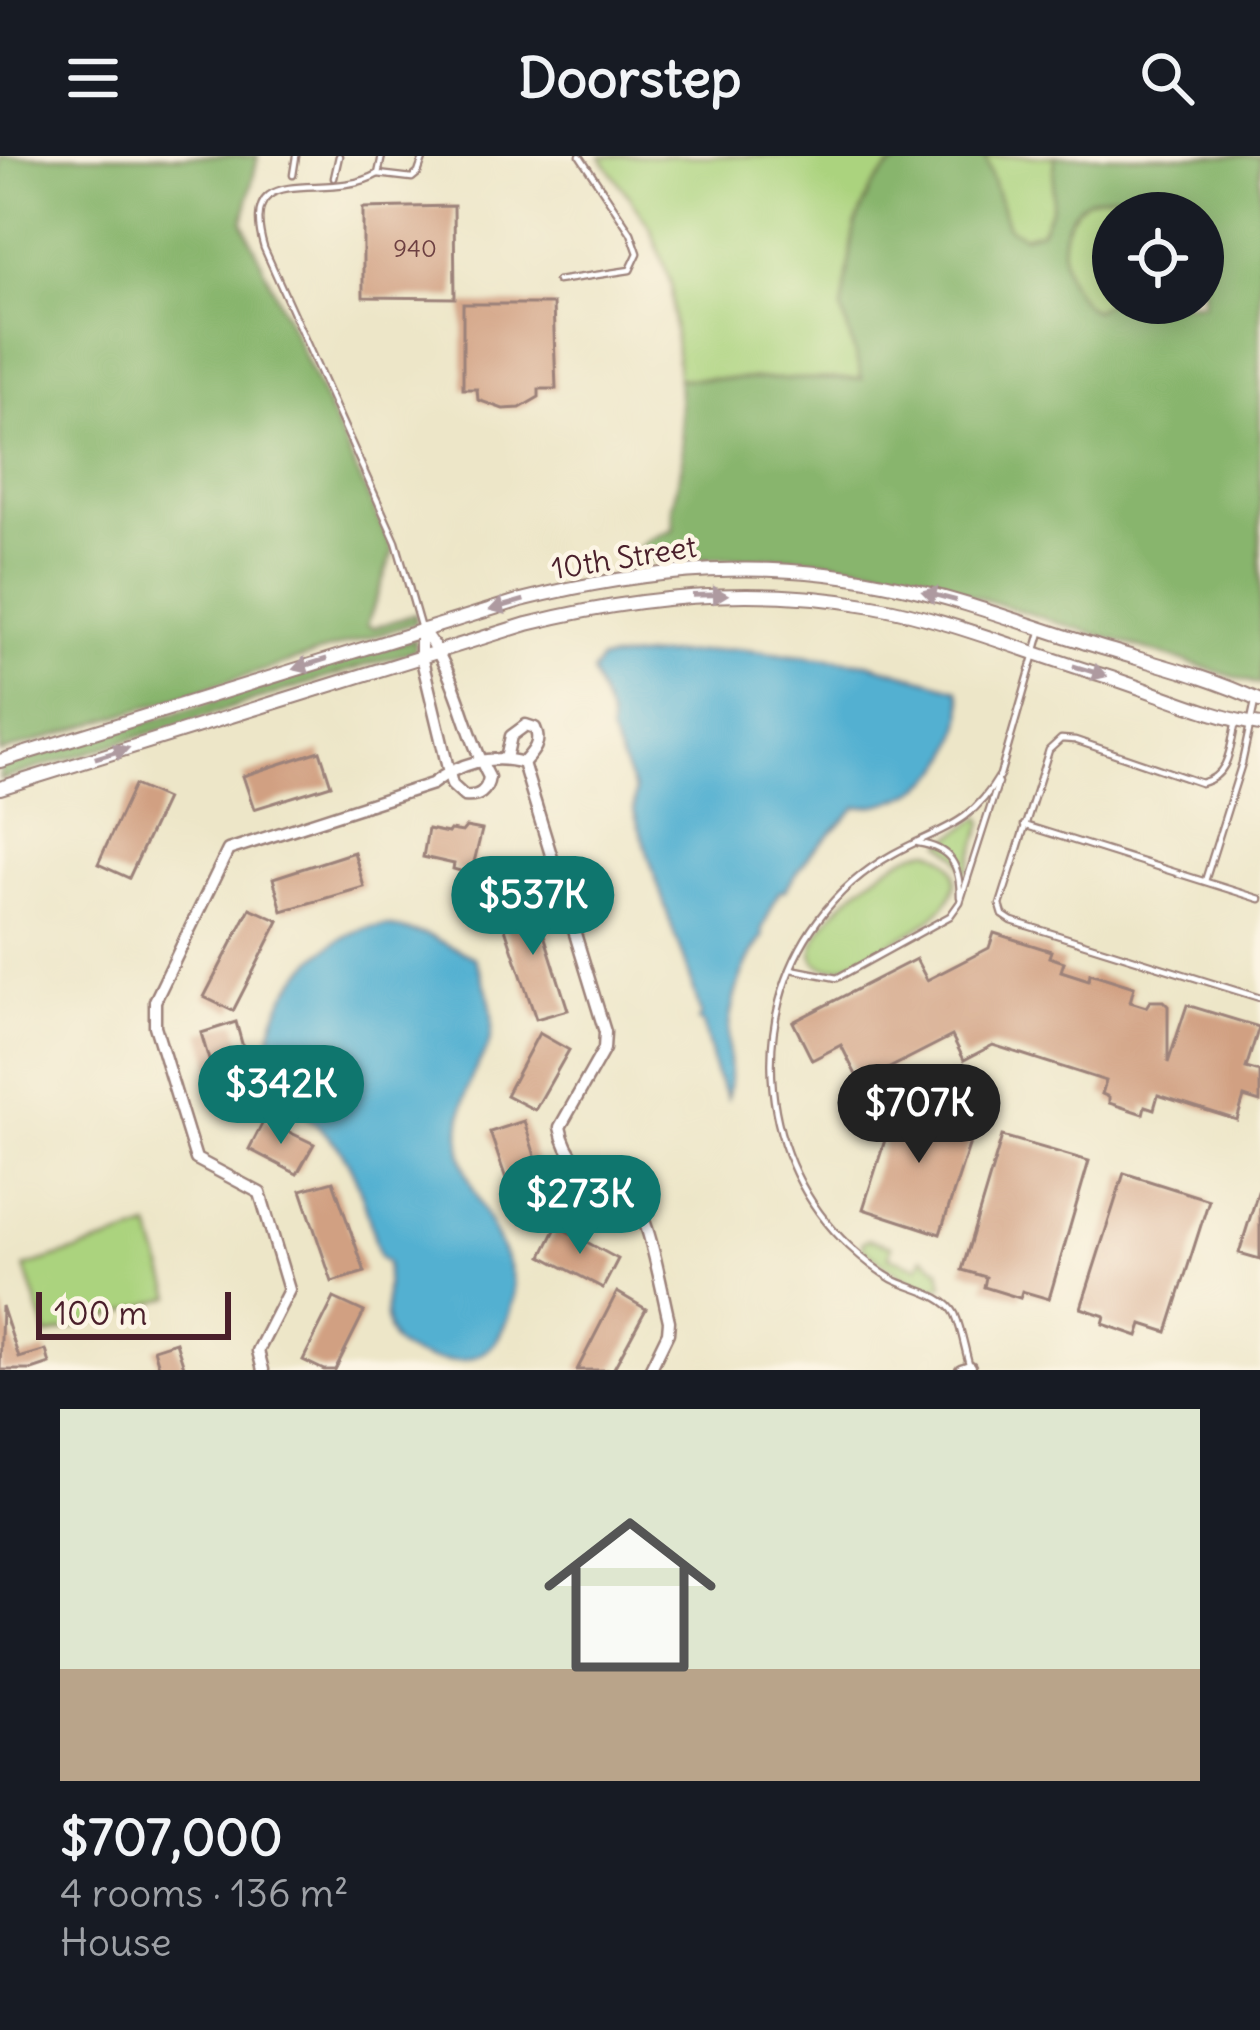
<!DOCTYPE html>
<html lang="en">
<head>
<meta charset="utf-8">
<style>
  :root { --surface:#171b24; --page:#20242c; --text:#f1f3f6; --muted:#9ea1a6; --accent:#0f766e }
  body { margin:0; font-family:Delius,sans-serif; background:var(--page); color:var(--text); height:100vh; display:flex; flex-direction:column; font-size:45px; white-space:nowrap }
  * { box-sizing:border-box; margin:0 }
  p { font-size:39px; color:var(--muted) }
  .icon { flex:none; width:66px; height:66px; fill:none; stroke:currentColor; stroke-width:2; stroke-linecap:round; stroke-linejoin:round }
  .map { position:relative; height:1214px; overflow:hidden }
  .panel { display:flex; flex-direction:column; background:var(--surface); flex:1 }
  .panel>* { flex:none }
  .tools { position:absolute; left:1092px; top:36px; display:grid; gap:24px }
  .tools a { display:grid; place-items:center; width:132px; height:132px; border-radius:50%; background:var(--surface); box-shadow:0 6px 30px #0003; font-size:60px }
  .scale { position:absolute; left:36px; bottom:30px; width:195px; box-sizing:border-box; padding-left:12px; border:6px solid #4a1f2b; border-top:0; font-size:33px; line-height:42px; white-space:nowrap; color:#4a1f2b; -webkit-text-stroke:9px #fcf5e5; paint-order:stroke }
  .price { position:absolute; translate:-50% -102px; padding:0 27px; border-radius:42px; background:var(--accent); color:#fff; font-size:39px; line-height:78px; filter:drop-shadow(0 3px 6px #0008) }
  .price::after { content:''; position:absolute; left:50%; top:72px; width:36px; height:27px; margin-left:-18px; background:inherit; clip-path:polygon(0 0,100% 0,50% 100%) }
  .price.selected { background:#222; color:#fff }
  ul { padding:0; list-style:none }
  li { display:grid; align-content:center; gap:24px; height:636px; padding:0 60px }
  li span { display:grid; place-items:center; height:372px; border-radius:0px; color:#555 }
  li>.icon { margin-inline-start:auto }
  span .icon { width:216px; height:216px; fill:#fffc; stroke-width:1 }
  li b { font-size:51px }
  header { display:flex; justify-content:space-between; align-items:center; height:156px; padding:0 60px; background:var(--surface); font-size:54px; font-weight:700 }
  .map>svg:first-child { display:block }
  .green { fill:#abd37e; stroke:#7a7954; stroke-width:3 }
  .forest { fill:#88b56d; stroke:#696a4c; stroke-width:3; fill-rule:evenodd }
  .water { fill:#53b0d1; stroke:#4e687e; stroke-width:3 }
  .building { fill:#d1a082 }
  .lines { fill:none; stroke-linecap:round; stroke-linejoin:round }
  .service-casing { stroke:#9c827a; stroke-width:9 }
  .minor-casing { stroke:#9c827a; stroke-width:15 }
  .tertiary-casing { stroke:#9c827a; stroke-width:16 }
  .service { stroke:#fff; stroke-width:4.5 }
  .minor { stroke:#fff; stroke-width:10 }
  .tertiary { stroke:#fff; stroke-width:12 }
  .oneway { fill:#ae9aa0 }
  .labels { text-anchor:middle; stroke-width:9; stroke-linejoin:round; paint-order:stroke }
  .number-label { font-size:24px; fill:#6c3f41 }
  .street-label { font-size:30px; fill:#4a1f2b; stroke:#fcf5e5 }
</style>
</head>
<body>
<header><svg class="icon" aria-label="menu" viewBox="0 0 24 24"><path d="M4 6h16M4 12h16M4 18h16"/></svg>Doorstep<svg class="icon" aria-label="search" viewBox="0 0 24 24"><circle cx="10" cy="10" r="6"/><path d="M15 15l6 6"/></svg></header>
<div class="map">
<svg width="1260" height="1214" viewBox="0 0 1260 1214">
  <rect width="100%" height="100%" fill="#fcf5e5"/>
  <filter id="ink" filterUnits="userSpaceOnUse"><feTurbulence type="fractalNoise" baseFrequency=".00833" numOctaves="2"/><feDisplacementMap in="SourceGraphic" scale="24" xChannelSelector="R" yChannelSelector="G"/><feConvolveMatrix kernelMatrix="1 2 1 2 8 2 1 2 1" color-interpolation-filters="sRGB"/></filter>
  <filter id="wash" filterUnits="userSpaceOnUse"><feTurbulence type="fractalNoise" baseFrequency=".004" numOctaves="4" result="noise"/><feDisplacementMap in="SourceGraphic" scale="48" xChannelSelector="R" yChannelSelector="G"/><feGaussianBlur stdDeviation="2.7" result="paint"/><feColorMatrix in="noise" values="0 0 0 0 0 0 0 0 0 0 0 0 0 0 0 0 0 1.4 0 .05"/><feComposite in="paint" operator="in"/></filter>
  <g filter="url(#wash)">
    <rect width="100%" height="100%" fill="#ede6c8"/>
    <g class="green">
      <polygon points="600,0 914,0 889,12 849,118 842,154 863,223 678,223 671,128 650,71"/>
      <polygon points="985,0 1055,0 1052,51 1041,75 1024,80 1008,72"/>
      <path d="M1115 38 1134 47 1139 57H1113V143L1094 155C1061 133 1047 71 1086 45 1093 40 1107 40 1115 38Z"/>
      <polygon points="981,661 983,667 968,714 964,716 957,700 942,687"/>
      <path d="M930 694C943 699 953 706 955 720 959 763 879 791 844 810 829 815 808 810 814 789 823 755 895 696 930 694Z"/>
      <polygon points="150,1072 172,1141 47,1180 25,1111"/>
      <path d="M868 1083 891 1090 889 1101 918 1111 923 1101 940 1113 943 1130C917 1137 884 1107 863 1092L862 1086Z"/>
    </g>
    <g class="forest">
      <polygon points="0,0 258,0 243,66 393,395 367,469 373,472 415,458 415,467 0,597"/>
      <path d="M914 0H985L1008 72 1024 80 1041 75 1052 51 1055 0H1260V529L882 412 795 401 625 405 649 383 674 373 672 351 683 304 678 223H862L842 154 855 69 872 31 889 12ZM1115 38 1134 47 1139 57H1203V147H1113V143L1094 155C1061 133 1047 71 1086 45 1093 40 1106 40 1115 38Z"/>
      <polygon points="415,483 415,494 0,624 0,612"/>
    </g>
    <g class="water">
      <path d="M735 493 867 507 958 533C967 554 961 569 955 588 943 627 898 650 857 651L811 697 785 734 779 736 762 773 763 781C741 809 729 851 728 885 728 906 733 921 727 942L715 916 703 868 698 865 701 859C695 840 684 794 675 781L634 655 635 635 610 578V563L592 517 600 504Z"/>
      <path d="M387 770 427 779 475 802C484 825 494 848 492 873 491 892 478 906 471 923 463 944 458 972 461 995 468 1043 523 1107 512 1147 501 1191 481 1211 435 1204 422 1202 403 1197 394 1186 380 1167 388 1129 387 1106L380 1101C369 1066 362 1026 342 996 323 968 287 952 274 921 252 864 308 793 360 774 368 771 379 771 387 770Z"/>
    </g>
    <g id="blocks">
      <g class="building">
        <polygon points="454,50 455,142 363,141 363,52"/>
        <polygon points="463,148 553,148 556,233 539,233 539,241 520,252 503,253 478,244 477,233 463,233"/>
        <polygon points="320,595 331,629 254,653 243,620"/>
        <polygon points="134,629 166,643 129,722 98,708"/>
        <polygon points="466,671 482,674 471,718 453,713 454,708 423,701 428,673 448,677 450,674 462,676"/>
        <polygon points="354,696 364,731 282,755 273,722"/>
        <polygon points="532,741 568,854 536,863 498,752"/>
        <polygon points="250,752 279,765 233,855 204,841"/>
        <polygon points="994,777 1051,795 1049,801 1064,806 1061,815 1089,824 1090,817 1134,831 1130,846 1146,851 1150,845 1163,845 1168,850 1168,907 1187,849 1259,871 1246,912 1260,916 1260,946 1244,941 1237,964 1158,939 1154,953 1145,950 1143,958 1109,947 1109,941 1102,938 1106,925 993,889 964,904 952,880 860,927 841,889 812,904 793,866 916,803 927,824 989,792"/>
        <polygon points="236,866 258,945 224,955 201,877"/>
        <polygon points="539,877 569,894 535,954 506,939"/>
        <polygon points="898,943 976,968 940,1078 863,1053"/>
        <polygon points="264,964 314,988 297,1018 249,993"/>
        <polygon points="524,965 553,1057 521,1067 490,976"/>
        <polygon points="1002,980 1089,1005 1049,1143 1022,1135 1020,1142 984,1131 986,1121 962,1114"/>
        <polygon points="1124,1017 1209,1044 1167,1176 1142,1168 1138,1180 1103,1168 1105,1160 1081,1152"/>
        <polygon points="333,1025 365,1116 332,1126 301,1034"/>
        <polygon points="1258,1036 1260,1037 1260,1103 1239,1097"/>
        <polygon points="557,1070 618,1103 603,1132 542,1100"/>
        <polygon points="617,1136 646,1153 613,1214 577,1214"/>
        <polygon points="334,1142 364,1156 335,1214 324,1214 303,1204"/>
        <polygon points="2,1150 19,1202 46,1194 50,1208 32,1214 0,1214"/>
        <polygon points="176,1186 185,1214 160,1214 154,1193"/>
      </g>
    </g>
  </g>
  <g filter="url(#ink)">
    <use href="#blocks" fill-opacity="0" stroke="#9c827a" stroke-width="3"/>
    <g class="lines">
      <g class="service-casing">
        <g id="service">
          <path d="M382 0 378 18C326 48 237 0 264 92L396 386 421 473"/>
          <polyline points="378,18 412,22 418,17 424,0"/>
          <polyline points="293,19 296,0"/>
          <polyline points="334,22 339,0"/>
          <polyline points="557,125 630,114 638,97 631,77 580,0"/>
          <path d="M1235 569C1230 594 1229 620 1201 627L1075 584 1061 583 1049 594 1000 749 1003 759 1012 765 1260 842"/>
          <polyline points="1024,669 1260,743"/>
          <path d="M918 687C951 692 960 709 960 741"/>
          <polyline points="1205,725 1242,607 1255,546"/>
          <polyline points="791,813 837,822 950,760 960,746 998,627"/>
          <path d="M970 1211C965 1195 962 1174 955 1158 945 1138 910 1133 892 1123 876 1114 862 1102 849 1090 760 1007 745 863 818 764 837 738 864 714 893 698 941 671 969 672 1000 619L1042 473"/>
        </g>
      </g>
      <g class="minor-casing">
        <g id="minor">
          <path d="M421 473C457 514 463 573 489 621 487 635 479 642 464 640L452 629 421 500Z"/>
          <path d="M506 603 511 580 526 569 535 572C542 587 533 596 523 607"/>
          <path d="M263 1214 258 1195 289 1134 260 1037 196 1003 155 870V845L228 694 432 628C458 608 491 597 523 607L605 876 604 893 560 971C569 1019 610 1026 640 1057 650 1069 664 1145 669 1165L668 1177 650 1214"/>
          <polyline points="961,1214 970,1211"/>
        </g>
      </g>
      <g class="tertiary-casing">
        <g id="tertiary">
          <path d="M0 605 521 444C647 412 773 401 902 431 964 445 1025 468 1086 487 1143 505 1206 519 1260 545"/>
          <path d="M0 632 527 468C641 439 756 429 873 450 951 464 1026 496 1102 519 1154 535 1207 560 1260 569"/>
        </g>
      </g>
      <use href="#service" class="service"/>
      <use href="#minor" class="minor"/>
      <use href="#tertiary" class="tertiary"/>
    </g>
    <defs><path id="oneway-solid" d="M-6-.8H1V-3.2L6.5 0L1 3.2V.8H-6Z" transform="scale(3)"/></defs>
    <g class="oneway">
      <use href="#oneway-solid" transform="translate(710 439) rotate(-1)"/>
      <use href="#oneway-solid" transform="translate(939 440) rotate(-165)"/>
      <use href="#oneway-solid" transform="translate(507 449) rotate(164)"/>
      <use href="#oneway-solid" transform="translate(310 508) rotate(163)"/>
      <use href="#oneway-solid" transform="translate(1090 515) rotate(17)"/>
      <use href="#oneway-solid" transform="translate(112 597) rotate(-17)"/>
    </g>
  </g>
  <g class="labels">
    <g class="number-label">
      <text x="415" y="101">940</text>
    </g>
    <g class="street-label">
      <text transform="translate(624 402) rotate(-9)" y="10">10th Street</text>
    </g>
  </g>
</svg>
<div class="tools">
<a><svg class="icon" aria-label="locate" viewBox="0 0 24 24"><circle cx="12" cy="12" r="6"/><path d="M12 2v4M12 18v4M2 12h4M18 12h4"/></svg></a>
</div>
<div class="scale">100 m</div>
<b class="price" style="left:533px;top:802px">$537K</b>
<b class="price" style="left:281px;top:991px">$342K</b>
<b class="price selected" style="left:919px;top:1010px">$707K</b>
<b class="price" style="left:580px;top:1101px">$273K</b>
</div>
<section class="panel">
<ul>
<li><span style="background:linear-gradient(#dfe7d0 70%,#b9a48a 0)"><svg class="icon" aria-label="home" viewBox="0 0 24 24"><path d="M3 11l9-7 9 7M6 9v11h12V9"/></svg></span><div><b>$707,000</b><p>4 rooms · 136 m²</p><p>House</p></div></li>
</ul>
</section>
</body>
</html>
